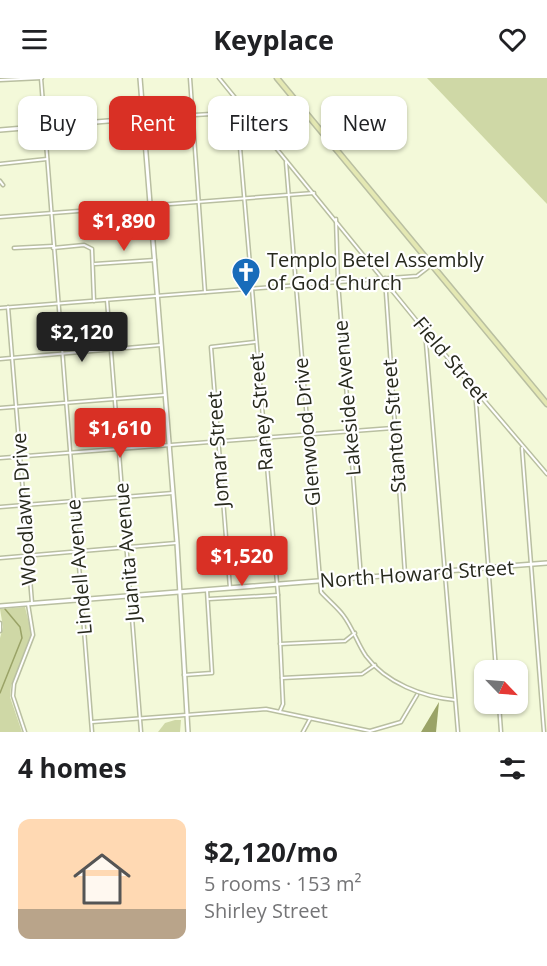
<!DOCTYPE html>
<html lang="en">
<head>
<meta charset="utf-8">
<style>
  :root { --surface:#fff; --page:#f6f6f6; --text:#202124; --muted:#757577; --accent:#d93025 }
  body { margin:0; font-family:"Open Sans",sans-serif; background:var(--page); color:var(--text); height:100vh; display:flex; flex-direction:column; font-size:22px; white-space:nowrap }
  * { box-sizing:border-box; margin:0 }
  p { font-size:20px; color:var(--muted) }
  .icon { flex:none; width:33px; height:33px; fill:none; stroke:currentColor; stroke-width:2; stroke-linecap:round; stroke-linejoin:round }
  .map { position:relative; height:654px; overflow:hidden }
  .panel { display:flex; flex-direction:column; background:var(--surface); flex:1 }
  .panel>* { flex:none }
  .top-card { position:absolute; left:18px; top:18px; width:512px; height:54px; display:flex; gap:12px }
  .needle { width:39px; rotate:115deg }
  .fabs { position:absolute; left:474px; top:582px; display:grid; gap:12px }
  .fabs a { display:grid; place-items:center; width:54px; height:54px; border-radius:12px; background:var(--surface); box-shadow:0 2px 4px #0004; font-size:30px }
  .price { position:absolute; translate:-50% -51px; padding:0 14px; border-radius:6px; background:var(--accent); color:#fff; font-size:20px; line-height:39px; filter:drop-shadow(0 2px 3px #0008) }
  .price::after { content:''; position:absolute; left:50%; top:36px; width:18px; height:14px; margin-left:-9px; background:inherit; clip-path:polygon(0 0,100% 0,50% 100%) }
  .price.active { background:#222; color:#fff }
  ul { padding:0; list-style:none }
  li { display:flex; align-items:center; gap:18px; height:150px; padding:0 18px }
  li span { display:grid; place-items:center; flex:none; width:168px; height:120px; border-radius:12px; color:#555 }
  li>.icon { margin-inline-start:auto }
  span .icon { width:72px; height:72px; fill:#fffc; stroke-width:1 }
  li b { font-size:26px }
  h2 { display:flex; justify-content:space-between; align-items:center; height:72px; padding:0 18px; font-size:26px }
  .chip { padding:0 21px; border-radius:12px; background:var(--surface); box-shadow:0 2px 4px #0004; font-size:21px; line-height:54px }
  .chip.active { background:var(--accent); color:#fff }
  header { display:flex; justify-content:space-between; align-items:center; height:78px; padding:0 18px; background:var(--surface); font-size:27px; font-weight:700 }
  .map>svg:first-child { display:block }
  .green { fill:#cfd8a6 }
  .water { fill:#9aa367 }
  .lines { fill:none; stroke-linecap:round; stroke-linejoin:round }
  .stream { stroke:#9aa367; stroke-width:1.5 }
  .minor-casing { stroke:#b9bfa1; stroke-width:5 }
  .tertiary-casing { stroke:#b9bfa1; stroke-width:6 }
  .secondary-casing { stroke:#b9bfa1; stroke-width:7 }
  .minor { stroke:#fff; stroke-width:2 }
  .tertiary { stroke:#fff; stroke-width:3 }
  .secondary { stroke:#e4e8b3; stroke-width:4 }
  .labels { text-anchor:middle; stroke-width:4.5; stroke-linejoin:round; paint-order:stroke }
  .poi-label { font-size:20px; fill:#27291d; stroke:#fff; text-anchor:start }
  .street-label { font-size:20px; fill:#27291d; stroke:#fff }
</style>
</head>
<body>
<header><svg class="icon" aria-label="menu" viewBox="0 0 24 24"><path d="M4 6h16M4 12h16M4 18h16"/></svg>Keyplace<svg class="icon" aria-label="heart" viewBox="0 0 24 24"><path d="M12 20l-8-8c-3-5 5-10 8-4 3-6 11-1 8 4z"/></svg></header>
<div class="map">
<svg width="547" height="654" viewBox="0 0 547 654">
  <rect width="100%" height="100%" fill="#f3f9d9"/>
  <g class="green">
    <polygon points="427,0 547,0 547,126"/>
    <polygon points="25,529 32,557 11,608 10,619 22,654 0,654 0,560 3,549 0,531"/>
    <polygon points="175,642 181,642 180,654 158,654 165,645"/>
  </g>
  <polygon class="water" points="439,624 436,654 421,654"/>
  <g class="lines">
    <polyline class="stream" points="0,615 22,560 20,549 5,531"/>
    <g class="minor-casing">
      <g id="minor">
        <polyline points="41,0 92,654"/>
        <polyline points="190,0 205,214"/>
        <polyline points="219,0 425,253 547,396"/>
        <polyline points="0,2 42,0"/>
        <polyline points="237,34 278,517 283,626 280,633"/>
        <polyline points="144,40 245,34"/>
        <path d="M286 84 321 514C328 522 337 529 343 537 353 550 357 565 366 578 386 605 423 619 455 622"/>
        <polyline points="0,86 47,81"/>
        <polyline points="0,103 3,107"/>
        <polyline points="0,139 314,115"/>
        <polyline points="336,141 338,204 361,500"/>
        <polyline points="14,170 53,168"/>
        <polyline points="53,170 84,167 92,171 94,223"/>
        <polyline points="95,186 155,182"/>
        <polyline points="385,200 405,496"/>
        <polyline points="107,222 141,654"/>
        <polyline points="8,229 32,525"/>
        <polyline points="0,230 417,198 430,188"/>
        <polyline points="425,253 458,654"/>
        <polyline points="0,281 161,267"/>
        <polyline points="475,311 496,592"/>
        <polyline points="0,330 165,317"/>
        <polyline points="522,370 544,654"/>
        <polyline points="0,380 393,350"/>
        <polyline points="0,429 173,415"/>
        <polyline points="0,480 176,465"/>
        <polyline points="230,510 211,269 255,264"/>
        <polyline points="209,521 278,517"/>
        <polyline points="0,545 0,553"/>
        <polyline points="280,566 345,563 355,555"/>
        <polyline points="184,597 212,595 207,512"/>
        <polyline points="282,600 362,596 375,587"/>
        <polyline points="499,626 501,654"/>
        <polyline points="92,644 266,631 370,653 401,644 417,617"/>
        <polyline points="25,654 13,618 14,606 33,557 28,526"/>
        <polyline points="303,654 310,641"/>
      </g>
    </g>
    <g class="tertiary-casing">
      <g id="tertiary">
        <polyline points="140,0 177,465 188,654"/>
        <polyline points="0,52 144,40"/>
        <polyline points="0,528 547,485"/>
      </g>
    </g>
    <g class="secondary-casing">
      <polyline id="secondary" points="277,0 547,326"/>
    </g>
    <use href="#minor" class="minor"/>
    <use href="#tertiary" class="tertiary"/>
    <use href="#secondary" class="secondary"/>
  </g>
  <defs>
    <g id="church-pin" transform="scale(1.5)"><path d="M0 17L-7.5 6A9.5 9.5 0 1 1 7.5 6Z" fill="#186cba" stroke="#fff"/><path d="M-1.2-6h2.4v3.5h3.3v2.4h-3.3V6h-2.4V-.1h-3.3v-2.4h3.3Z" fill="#fff"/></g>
  </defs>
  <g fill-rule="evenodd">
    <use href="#church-pin" x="246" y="194"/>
  </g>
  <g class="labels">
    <g class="poi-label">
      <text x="267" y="189">Templo Betel Assembly<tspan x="267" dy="23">of God Church</tspan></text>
    </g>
    <g class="street-label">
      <text transform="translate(451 282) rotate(50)" y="7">Field Street</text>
      <text transform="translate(347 320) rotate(-95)" y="7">Lakeside Avenue</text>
      <text transform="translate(261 334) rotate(-95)" y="7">Raney Street</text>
      <text transform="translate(394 348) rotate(-94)" y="7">Stanton Street</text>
      <text transform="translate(307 354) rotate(-95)" y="7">Glenwood Drive</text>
      <text transform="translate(218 371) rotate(-94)" y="7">Jomar Street</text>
      <text transform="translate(24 431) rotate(-94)" y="7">Woodlawn Drive</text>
      <text transform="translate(127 474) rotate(-95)" y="7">Juanita Avenue</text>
      <text transform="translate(79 489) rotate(-95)" y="7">Lindell Avenue</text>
      <text transform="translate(417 496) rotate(-4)" y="7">North Howard Street</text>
    </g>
  </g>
</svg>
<div class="fabs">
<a><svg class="needle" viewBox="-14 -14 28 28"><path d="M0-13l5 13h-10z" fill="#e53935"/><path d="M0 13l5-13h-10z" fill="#757577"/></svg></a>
</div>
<b class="price" style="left:124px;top:174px">$1,890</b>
<b class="price active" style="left:82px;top:285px">$2,120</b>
<b class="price" style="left:120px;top:381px">$1,610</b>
<b class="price" style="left:242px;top:509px">$1,520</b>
<div class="top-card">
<a class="chip">Buy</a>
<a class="chip active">Rent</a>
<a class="chip">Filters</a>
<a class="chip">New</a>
</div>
</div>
<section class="panel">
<h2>4 homes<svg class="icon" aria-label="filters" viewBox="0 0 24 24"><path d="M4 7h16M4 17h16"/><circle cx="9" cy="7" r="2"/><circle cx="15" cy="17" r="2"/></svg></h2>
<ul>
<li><span style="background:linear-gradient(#ffd9b3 75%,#b9a48a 0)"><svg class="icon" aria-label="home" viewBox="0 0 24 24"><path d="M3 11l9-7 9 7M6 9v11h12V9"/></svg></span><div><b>$2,120/mo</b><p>5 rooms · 153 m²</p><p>Shirley Street</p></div></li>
</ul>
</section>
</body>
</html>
